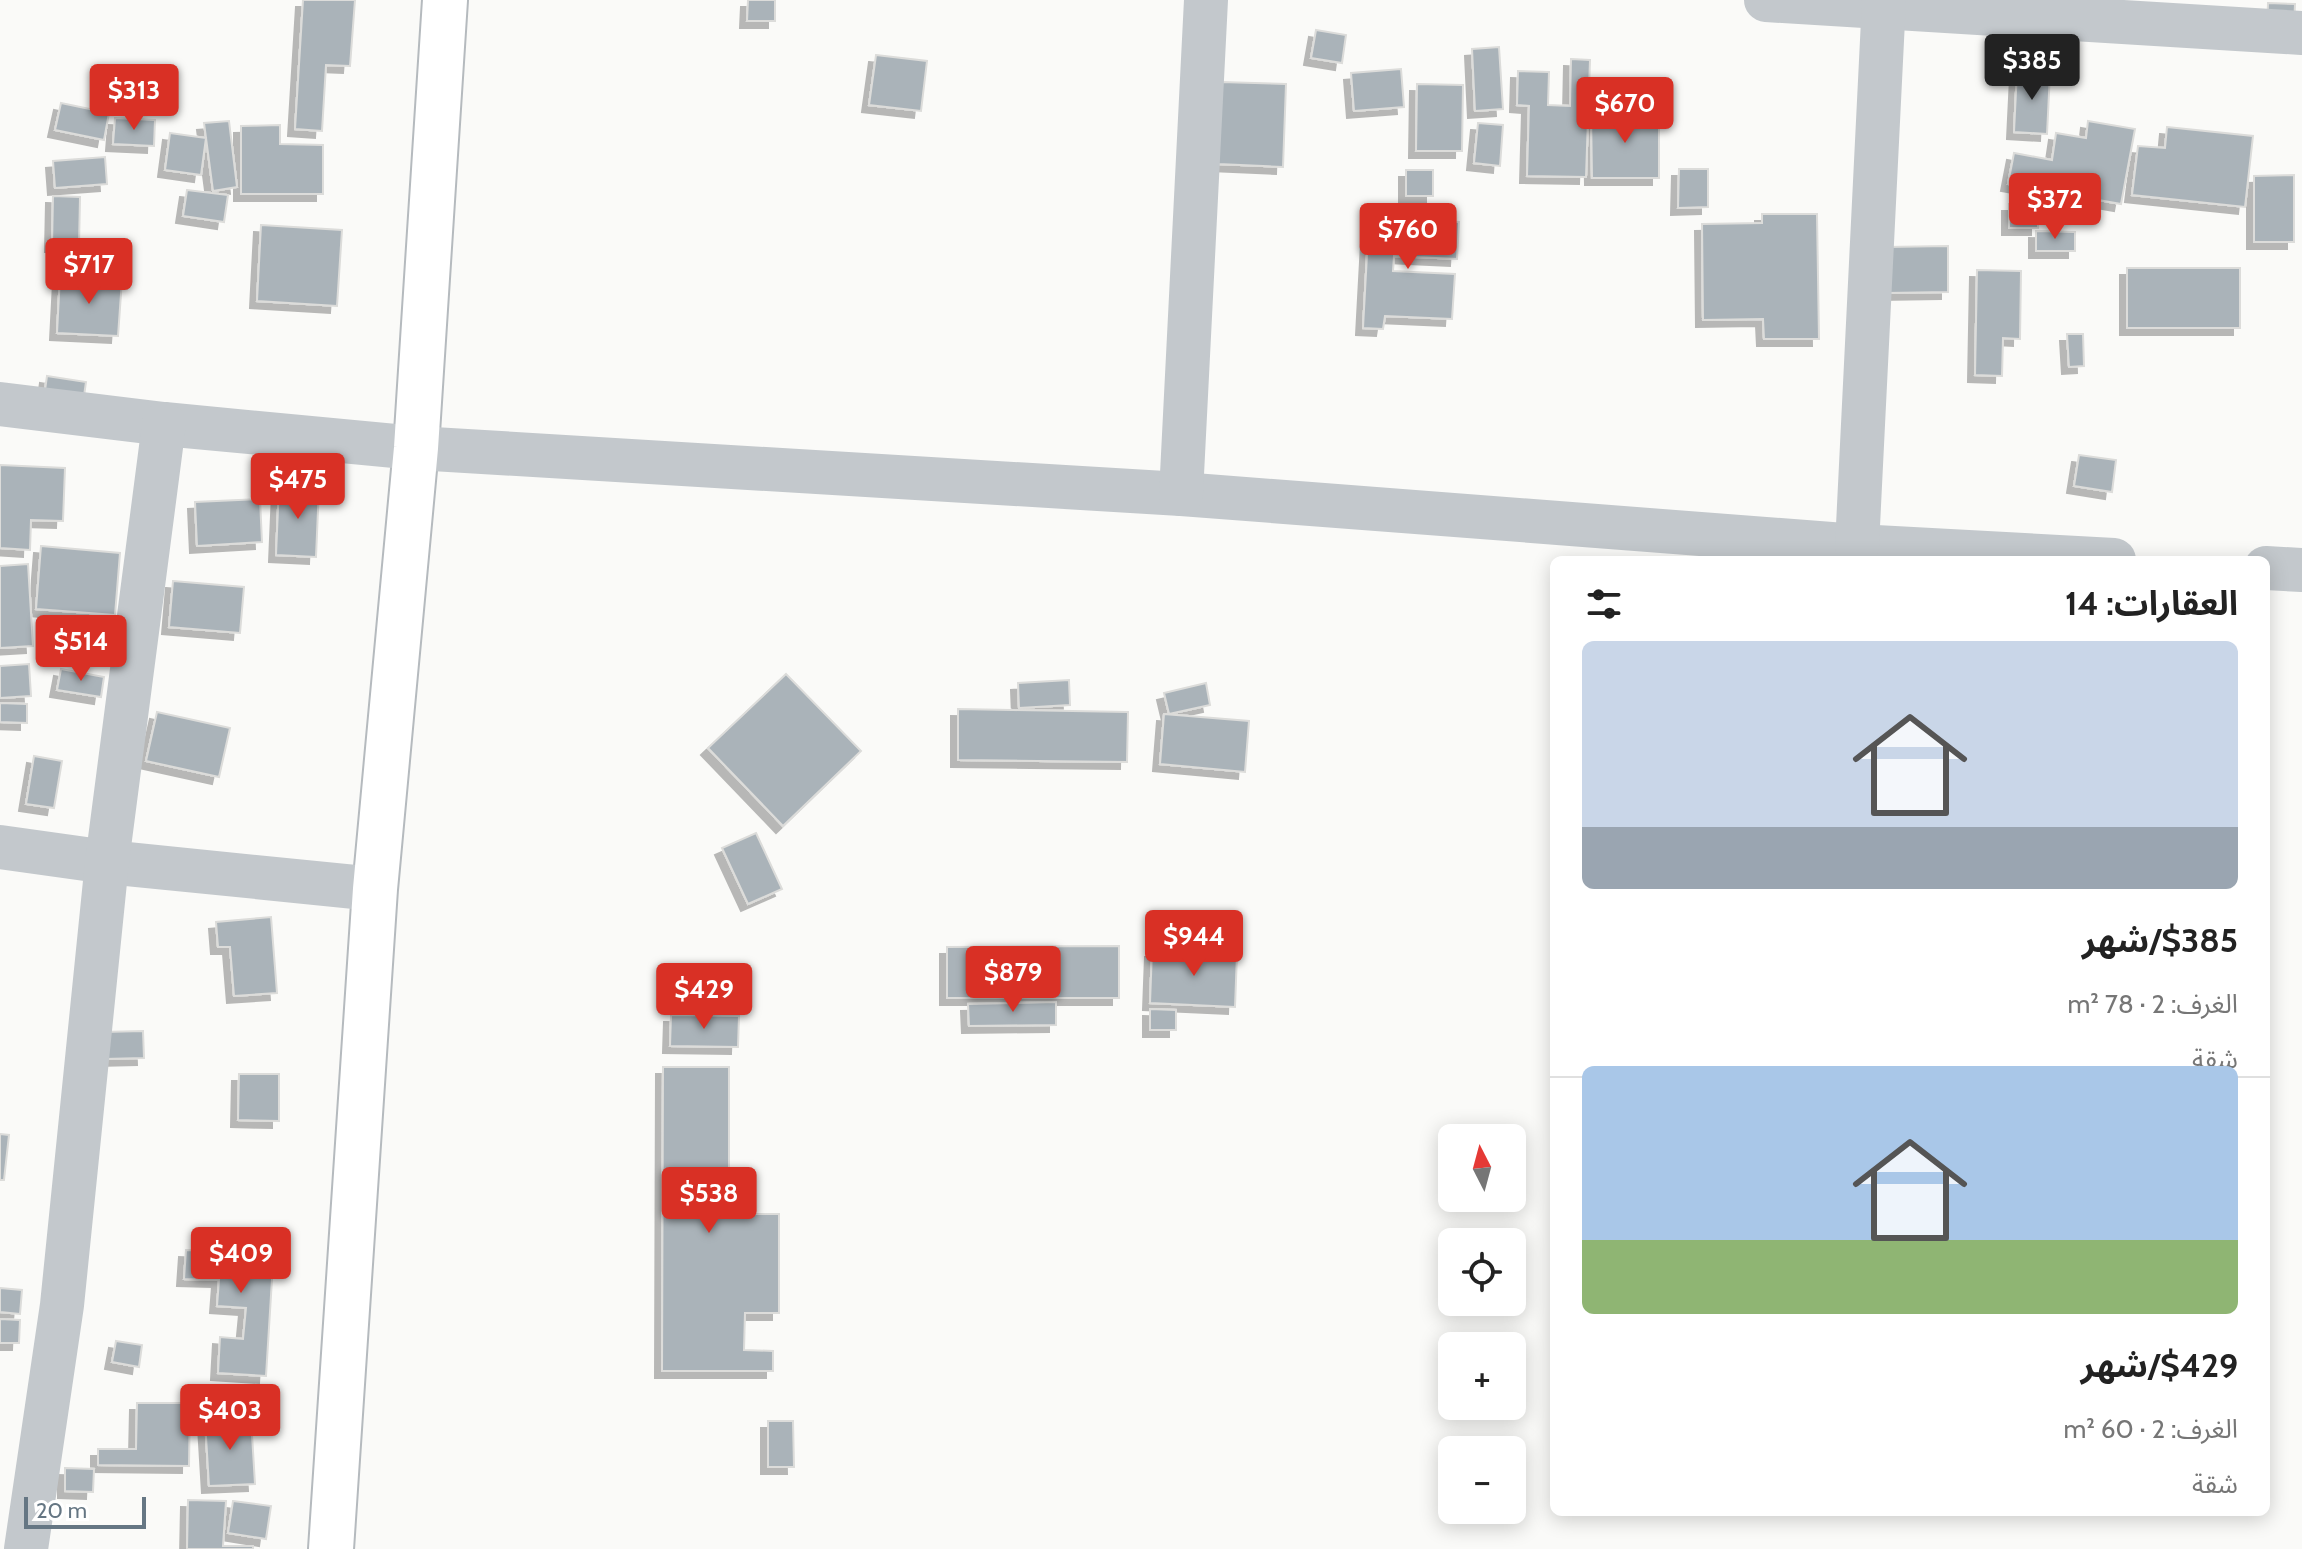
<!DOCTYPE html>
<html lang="ar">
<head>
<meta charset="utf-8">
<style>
  :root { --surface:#fff; --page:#f6f6f6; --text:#222; --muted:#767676; --line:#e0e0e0; --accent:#d93025 }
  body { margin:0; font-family:Cabin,"Noto Sans Arabic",sans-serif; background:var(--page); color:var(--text); direction:rtl; height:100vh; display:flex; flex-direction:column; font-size:30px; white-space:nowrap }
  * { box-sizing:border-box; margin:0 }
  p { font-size:26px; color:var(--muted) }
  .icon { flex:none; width:44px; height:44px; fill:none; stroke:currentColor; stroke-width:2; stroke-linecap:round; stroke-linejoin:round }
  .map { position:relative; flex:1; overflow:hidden; direction:ltr }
  .drawer { position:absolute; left:1550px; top:556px; width:720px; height:960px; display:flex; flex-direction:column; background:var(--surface); border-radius:12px; box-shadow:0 4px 20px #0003; direction:rtl }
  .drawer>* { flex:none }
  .needle { width:52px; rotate:354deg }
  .fabs { position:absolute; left:1438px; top:1124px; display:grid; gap:16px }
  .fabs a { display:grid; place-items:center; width:88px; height:88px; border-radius:12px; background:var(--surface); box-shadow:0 4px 20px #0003; font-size:40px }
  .scale { position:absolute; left:24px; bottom:20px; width:122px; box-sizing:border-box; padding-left:8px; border:4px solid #657683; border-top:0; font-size:22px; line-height:28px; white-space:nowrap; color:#657683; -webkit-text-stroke:6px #fff; paint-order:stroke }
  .price { position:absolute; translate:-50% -68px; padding:0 18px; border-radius:8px; background:var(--accent); color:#fff; font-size:26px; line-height:52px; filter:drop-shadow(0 2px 4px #0008) }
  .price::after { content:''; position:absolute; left:50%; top:48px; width:24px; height:18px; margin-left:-12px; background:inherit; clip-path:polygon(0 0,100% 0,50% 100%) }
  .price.current { background:#222; color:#fff }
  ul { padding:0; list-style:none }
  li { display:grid; align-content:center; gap:16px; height:424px; padding:0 32px }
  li+li { border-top:2px solid var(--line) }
  li span { display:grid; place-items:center; height:248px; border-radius:12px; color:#555 }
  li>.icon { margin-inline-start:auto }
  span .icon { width:144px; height:144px; fill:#fffc; stroke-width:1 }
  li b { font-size:34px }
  h2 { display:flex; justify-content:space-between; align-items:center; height:96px; padding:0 32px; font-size:34px }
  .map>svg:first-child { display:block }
  .building { fill:#aab3b9; stroke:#dcdcda; stroke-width:2; filter:url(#shadow) }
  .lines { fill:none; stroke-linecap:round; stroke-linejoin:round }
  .major-casing { stroke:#b5babe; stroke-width:48 }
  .minor { stroke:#c3c8cc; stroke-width:44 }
  .major { stroke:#fff; stroke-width:44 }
</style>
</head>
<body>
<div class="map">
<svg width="2302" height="1549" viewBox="0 0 2302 1549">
  <defs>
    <filter id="shadow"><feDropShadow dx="-7" dy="7" stdDeviation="0" flood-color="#0004"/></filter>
  </defs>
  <rect width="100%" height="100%" fill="#fafaf8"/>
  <g class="building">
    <polygon points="303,0 355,0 350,66 326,65 322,131 295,129"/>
    <polygon points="748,0 775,0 775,21 747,21"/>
    <polygon points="2268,3 2295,4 2294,28 2267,27"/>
    <polygon points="1316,30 1346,35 1342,63 1311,58"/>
    <polygon points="1499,47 1503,109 1475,111 1472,49"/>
    <polygon points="876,55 927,61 921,111 869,105"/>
    <polygon points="1571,59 1590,60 1586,177 1527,176 1529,106 1517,105 1518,71 1549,72 1548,105 1570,106"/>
    <polygon points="1401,69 1404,107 1354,111 1351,73"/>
    <polygon points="2017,71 2050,73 2047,134 2014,132"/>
    <polygon points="1221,82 1286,84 1283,167 1218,164"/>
    <polygon points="1417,84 1463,85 1462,151 1416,151"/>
    <polygon points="61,103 109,113 104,140 55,130"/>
    <polygon points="1659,112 1659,178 1592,178 1591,113"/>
    <polygon points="115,118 155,120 154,146 113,144"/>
    <polygon points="229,121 237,187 213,191 204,123"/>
    <polygon points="2088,121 2135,129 2121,204 2008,184 2014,153 2052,160 2056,133 2086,138"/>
    <polygon points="1478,123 1503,125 1500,166 1474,163"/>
    <polygon points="280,125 280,144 323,145 323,194 241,194 241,126"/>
    <polygon points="2167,127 2253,136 2245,207 2132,195 2138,146 2165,148"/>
    <polygon points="170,133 206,138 201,175 165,170"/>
    <polygon points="105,157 107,184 55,188 53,161"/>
    <polygon points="1679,169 1708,169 1708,207 1678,208"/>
    <rect x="1406" y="170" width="27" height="26"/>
    <polygon points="2294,175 2294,242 2254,242 2254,176"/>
    <polygon points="187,190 228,195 224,222 183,216"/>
    <polygon points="53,196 80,197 79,246 52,245"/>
    <rect x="2009" y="204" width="29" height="24"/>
    <polygon points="1762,214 1817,214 1819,339 1764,339 1763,319 1703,320 1702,224 1762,223"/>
    <polygon points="1369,218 1459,222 1457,259 1394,256 1393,271 1455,274 1452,319 1385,316 1383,329 1363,328"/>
    <polygon points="261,225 342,230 337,306 257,301"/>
    <polygon points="2036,231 2075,232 2075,251 2036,251"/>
    <polygon points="1948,246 1948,292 1886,293 1886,247"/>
    <rect x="2127" y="268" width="113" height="60"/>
    <polygon points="1977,270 2021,271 2020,339 2003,338 2002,376 1975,375"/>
    <polygon points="60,276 122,280 118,336 57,333"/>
    <polygon points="2067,334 2083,334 2084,366 2069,367"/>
    <polygon points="47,376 86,382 82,410 43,404"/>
    <polygon points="2079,455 2116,460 2112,492 2074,486"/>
    <polygon points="0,465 65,468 63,521 31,520 30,550 0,548"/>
    <polygon points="279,486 319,487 316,557 276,555"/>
    <polygon points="260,499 262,542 197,546 195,502"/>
    <polygon points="41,546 120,553 115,615 36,609"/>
    <polygon points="28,564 33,646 0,648 0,566"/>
    <polygon points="173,581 244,587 240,633 169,627"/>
    <polygon points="29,664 31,696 0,698 0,666"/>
    <polygon points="61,669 104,677 101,697 57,690"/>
    <polygon points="786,674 861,751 783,826 708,748"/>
    <polygon points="1069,680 1070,705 1019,708 1018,683"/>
    <polygon points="1206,683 1210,705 1169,714 1164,693"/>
    <polygon points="0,703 27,704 27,723 0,722"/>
    <polygon points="958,709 1128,712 1127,762 958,760"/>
    <polygon points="157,712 230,728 219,777 146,761"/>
    <polygon points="1164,714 1249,721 1245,772 1160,764"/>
    <polygon points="34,756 62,761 54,808 26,804"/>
    <polygon points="756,833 782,889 748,904 722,848"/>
    <polygon points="271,917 277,993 234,996 230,947 218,947 216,922"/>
    <polygon points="1119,946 1119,998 947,998 947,947"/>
    <polygon points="1152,950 1237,954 1235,1007 1150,1003"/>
    <polygon points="1056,1002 1056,1025 969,1026 968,1004"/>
    <polygon points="1150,1009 1176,1010 1176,1030 1150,1030"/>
    <polygon points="671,1015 739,1016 738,1047 670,1046"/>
    <polygon points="143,1031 144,1058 104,1059 103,1032"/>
    <polygon points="663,1067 729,1067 729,1214 779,1214 779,1313 745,1313 744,1350 773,1351 773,1371 662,1371"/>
    <polygon points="239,1074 279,1074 279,1121 238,1120"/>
    <polygon points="0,1134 9,1135 4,1180 0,1180"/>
    <polygon points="231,1228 275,1231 266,1376 218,1373 220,1337 243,1339 246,1308 217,1306 219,1280 184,1279 186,1250 230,1252"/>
    <polygon points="0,1288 22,1290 20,1314 0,1312"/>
    <polygon points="0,1319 20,1320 19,1343 0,1343"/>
    <polygon points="116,1341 142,1345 139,1367 112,1362"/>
    <polygon points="137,1403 190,1403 189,1466 98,1465 98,1449 136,1449"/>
    <polygon points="251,1418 255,1484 209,1486 205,1420"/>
    <polygon points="768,1421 793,1421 794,1467 768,1467"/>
    <polygon points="65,1468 94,1469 93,1492 65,1491"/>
    <polygon points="188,1500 226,1501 223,1546 253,1546 253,1549 187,1549"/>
    <polygon points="233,1501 271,1506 266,1539 228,1533"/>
  </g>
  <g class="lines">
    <g class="major-casing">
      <polyline id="major" points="331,1549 375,889 416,448 445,0"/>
    </g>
    <g class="minor">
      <polyline points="1766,0 2302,33"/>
      <polyline points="0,404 164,424 416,448 1181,494 1857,546 2114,560"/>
      <polyline points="1181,494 1206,0"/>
      <polyline points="1857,546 1884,0"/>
      <polyline points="2266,568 2302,570"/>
      <polyline points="0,847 107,862 375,889"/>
      <polyline points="26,1549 62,1305 107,862 164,424"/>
    </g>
    <use href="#major" class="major"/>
  </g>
</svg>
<div class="fabs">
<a><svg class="needle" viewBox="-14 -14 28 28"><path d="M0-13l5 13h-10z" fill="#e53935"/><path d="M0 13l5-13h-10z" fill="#767676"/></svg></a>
<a><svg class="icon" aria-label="locate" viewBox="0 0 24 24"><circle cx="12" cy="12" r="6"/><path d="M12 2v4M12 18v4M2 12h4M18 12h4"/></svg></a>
<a>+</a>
<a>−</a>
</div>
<div class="scale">20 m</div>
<b class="price current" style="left:2032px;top:102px">$385</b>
<b class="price" style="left:134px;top:132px">$313</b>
<b class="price" style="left:1625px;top:145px">$670</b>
<b class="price" style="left:2055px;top:241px">$372</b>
<b class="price" style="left:1408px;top:271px">$760</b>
<b class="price" style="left:89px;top:306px">$717</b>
<b class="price" style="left:298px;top:521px">$475</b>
<b class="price" style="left:81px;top:683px">$514</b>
<b class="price" style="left:1194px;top:978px">$944</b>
<b class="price" style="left:1013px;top:1014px">$879</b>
<b class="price" style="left:704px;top:1031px">$429</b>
<b class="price" style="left:709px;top:1235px">$538</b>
<b class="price" style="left:241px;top:1295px">$409</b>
<b class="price" style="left:230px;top:1452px">$403</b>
<section class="drawer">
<h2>العقارات: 14<svg class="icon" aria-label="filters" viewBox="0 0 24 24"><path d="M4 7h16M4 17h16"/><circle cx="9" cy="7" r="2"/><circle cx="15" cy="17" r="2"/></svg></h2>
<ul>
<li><span style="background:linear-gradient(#c9d6e8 75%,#9aa5b1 0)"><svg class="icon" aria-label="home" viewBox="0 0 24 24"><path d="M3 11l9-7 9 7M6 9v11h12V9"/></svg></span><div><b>$385/شهر</b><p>الغرف: 2 · 78 m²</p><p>شقة</p></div></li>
<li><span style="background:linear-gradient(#a9c7e8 70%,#8fb573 0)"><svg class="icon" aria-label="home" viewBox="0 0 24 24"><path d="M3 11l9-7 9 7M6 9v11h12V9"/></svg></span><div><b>$429/شهر</b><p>الغرف: 2 · 60 m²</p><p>شقة</p></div></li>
</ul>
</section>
</div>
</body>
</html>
